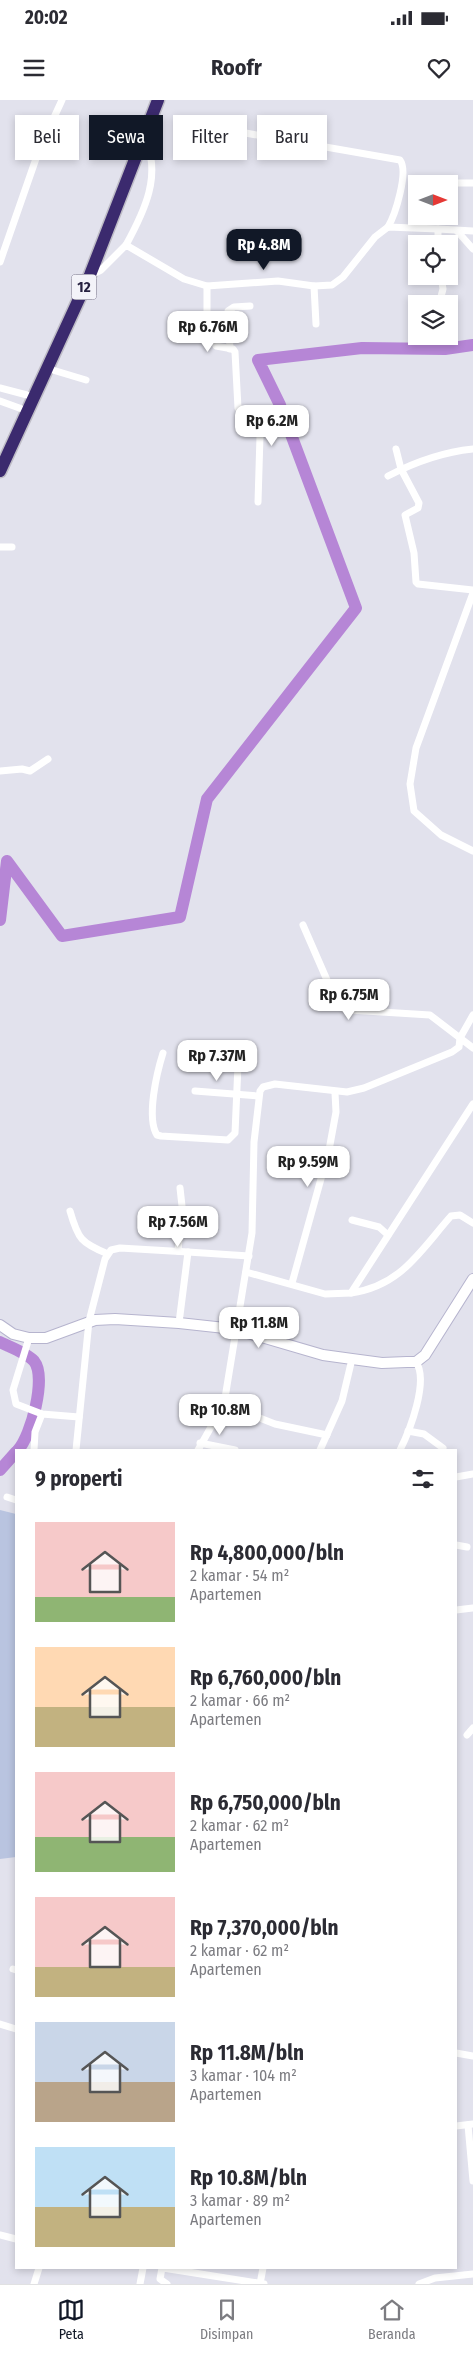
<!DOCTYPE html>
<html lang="id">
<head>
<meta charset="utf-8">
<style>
  :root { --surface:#fff; --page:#f2f2f3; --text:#2b2b33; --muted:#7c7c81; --line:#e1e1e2; --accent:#111827 }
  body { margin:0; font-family:"Fira Sans Condensed",sans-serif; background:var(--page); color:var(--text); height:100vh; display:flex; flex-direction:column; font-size:19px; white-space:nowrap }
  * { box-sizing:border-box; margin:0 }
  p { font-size:16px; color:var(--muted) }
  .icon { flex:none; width:28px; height:28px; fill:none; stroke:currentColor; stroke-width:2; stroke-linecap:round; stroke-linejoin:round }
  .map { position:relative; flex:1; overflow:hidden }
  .side { position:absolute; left:15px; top:1349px; width:442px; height:820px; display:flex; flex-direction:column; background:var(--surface); border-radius:0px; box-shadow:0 2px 8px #0003 }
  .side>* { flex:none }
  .top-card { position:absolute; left:15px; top:15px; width:444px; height:45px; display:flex; gap:10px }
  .needle { width:32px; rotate:90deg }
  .fabs { position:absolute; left:408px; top:75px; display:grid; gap:10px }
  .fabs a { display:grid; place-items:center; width:50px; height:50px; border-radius:0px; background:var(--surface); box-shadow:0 2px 8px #0003; font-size:25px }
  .price { position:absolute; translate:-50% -42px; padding:0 11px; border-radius:10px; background:#fff; color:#222; font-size:16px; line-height:32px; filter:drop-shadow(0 1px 2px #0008) }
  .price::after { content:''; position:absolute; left:50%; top:30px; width:15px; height:11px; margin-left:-8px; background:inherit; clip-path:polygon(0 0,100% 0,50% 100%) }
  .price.selected { background:var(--accent); color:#fff }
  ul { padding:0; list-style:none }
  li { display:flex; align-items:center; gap:15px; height:125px; padding:0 20px }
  li span { display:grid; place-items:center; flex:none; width:140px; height:100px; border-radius:0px; color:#555 }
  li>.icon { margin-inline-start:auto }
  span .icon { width:60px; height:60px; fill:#fffc; stroke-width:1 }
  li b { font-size:21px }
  h2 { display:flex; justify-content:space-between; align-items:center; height:60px; padding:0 20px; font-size:21px }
  .tag { padding:0 18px; border-radius:0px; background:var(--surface); box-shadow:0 2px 8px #0003; font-size:18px; line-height:45px }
  .tag.selected { background:var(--accent); color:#fff }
  .status { display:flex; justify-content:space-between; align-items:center; height:35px; padding:0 25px; background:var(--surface); direction:ltr }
  .status svg { height:14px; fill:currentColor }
  header { display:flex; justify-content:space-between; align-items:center; height:65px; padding:0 20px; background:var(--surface); font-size:22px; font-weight:700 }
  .dock { display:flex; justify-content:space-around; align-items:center; height:70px; border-top:1px solid var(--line); background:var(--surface); font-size:14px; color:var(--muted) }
  .dock a { display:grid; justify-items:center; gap:2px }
  .dock .selected { color:var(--accent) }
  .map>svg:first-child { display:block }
  .green { fill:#b9c4e0 }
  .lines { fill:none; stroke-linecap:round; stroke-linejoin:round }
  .river { stroke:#b686d6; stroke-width:12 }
  .secondary-casing { stroke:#b6b4ce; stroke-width:12 }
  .highway-casing { stroke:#bebcc6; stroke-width:15 }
  .street { stroke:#fff; stroke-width:7 }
  .secondary { stroke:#fff; stroke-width:10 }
  .highway { stroke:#3b2a6e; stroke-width:12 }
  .labels { text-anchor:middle; stroke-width:4; stroke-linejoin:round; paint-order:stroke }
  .shield { fill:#f3f3f9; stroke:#646078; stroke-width:1 }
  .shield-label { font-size:15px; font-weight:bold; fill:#262140 }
</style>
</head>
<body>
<div class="status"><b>20:02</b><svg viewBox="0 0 49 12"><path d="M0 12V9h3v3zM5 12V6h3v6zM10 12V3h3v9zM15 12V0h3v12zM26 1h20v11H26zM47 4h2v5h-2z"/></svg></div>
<header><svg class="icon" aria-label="menu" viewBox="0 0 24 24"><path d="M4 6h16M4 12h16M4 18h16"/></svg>Roofr<svg class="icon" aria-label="heart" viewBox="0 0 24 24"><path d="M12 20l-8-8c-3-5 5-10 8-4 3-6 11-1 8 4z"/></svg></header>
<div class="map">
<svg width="473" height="2184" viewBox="0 0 473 2184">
  <rect width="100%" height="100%" fill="#e2e2ed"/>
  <polygon class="green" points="0,1410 16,1414 16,1757 0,1759"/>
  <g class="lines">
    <g class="river">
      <polyline points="0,820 7,761 62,836 180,817 207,699 356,508 280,305 258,260 362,248 445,249 473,245"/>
      <path d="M0 1242C10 1247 27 1253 34 1261 47 1277 31 1336 18 1350"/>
      <polyline points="0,1370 16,1352"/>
    </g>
    <g class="secondary-casing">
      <polyline id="secondary" points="0,1225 13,1234 29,1238 46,1238 95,1220 115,1219 179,1223 234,1229 323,1255 352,1259 382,1263 407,1262 416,1262 425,1255 473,1179"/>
    </g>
    <g class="highway-casing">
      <polyline id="highway" points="0,371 90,175 158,0"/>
    </g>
    <g class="street">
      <path d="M234 31 400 60C409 72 395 115 388 127"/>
      <polyline points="455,83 473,83"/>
      <polyline points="457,131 473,149"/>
      <polyline points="438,144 438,129 473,131"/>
      <path d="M126 145C144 112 163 74 144 37"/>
      <polyline points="0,162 39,50 62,0"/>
      <polyline points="91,175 101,170 126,145 184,179 207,186 278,181 314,186 332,185 343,177 375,137 388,127 438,129"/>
      <polyline points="207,186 207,223 216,246 233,249 235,252 238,308 260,336 258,402"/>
      <polyline points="314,186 316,224"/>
      <polyline points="439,204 443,189 441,176"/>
      <polyline points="230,249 228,211 234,207 250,206"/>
      <polyline points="46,268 86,280"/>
      <polyline points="0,288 27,295"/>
      <polyline points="0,301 22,309"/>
      <polyline points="396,349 401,369 419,403 418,408 405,415 414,453 416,482 418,484 473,490"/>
      <path d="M388 376C415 362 443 352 473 349"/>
      <polyline points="0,447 12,447"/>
      <polyline points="473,493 416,648 410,684 414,711 441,735 473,751"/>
      <polyline points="0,671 22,669 30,671 48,659"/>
      <polyline points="303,825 337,903 342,908 349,910 430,915 460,938 473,915"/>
      <path d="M163 953C157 972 146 1018 157 1035L161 1036 228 1040 235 1033 238 965"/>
      <polyline points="195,991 258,996"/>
      <path d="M70 1111C78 1139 81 1143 108 1154"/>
      <polyline points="352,1120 379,1127 388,1135"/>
      <polyline points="178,1151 182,1106 180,1088"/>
      <polyline points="246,1172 325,1194 351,1193 473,1004"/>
      <polyline points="292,1183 329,1050 336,1012 335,993"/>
      <path d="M351 1193C401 1186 420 1151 451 1116L460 1115 473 1123"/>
      <polyline points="179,1223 188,1152 249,1156"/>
      <polyline points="29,1238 13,1290 16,1304 42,1314 79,1317"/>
      <polyline points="224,1304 275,1324 327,1335"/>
      <polyline points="408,1331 424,1334 443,1348"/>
      <polyline points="200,1343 235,1350"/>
      <polyline points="34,1350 35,1332 42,1314"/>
      <polyline points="76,1350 89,1221 105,1159 111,1150 120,1148 188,1152"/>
      <polyline points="198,1350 224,1304 252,1133 254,1042 260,991 263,987 275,984 347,992 364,988 452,952 459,947 460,938 473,948"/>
      <polyline points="320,1350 342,1301 352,1259"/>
      <path d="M400 1350C410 1330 429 1281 416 1262"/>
      <polyline points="456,1377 473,1374"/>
      <polyline points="7,1397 16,1400"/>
      <polyline points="456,1445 467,1447"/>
      <polyline points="456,1510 473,1508"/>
      <polyline points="467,1635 473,1628"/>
      <polyline points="13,1869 16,1870"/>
      <polyline points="0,1924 16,1929"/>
      <polyline points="456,1953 473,1956"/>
      <polyline points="468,2025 473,2081"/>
      <polyline points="456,2026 473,2024"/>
      <polyline points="0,2135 16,2139"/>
      <polyline points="162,2168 160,2179 167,2184"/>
      <polyline points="163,2168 264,2184"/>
      <polyline points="34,2184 39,2168"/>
      <polyline points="140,2184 143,2168"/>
      <polyline points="260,2184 263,2168"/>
      <polyline points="419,2184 435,2178 473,2174"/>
    </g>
    <use href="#secondary" class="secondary"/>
    <use href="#highway" class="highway"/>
  </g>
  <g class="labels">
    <rect class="shield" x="71.5" y="174.5" width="25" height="25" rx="4"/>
    <g class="shield-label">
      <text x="84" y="192">12</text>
    </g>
  </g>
</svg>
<div class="fabs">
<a><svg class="needle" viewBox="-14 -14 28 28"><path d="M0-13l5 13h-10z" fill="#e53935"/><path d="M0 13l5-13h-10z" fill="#7c7c81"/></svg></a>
<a><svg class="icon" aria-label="locate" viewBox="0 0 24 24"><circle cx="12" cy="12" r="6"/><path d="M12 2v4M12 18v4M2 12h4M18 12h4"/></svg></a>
<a><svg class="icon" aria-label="layers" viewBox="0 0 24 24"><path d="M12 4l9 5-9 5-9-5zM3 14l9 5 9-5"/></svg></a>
</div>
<b class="price selected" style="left:264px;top:171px">Rp 4.8M</b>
<b class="price" style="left:208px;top:253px">Rp 6.76M</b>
<b class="price" style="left:272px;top:347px">Rp 6.2M</b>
<b class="price" style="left:349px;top:921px">Rp 6.75M</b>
<b class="price" style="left:217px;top:982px">Rp 7.37M</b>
<b class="price" style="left:308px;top:1088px">Rp 9.59M</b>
<b class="price" style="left:178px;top:1148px">Rp 7.56M</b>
<b class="price" style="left:259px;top:1249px">Rp 11.8M</b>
<b class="price" style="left:220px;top:1336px">Rp 10.8M</b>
<div class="top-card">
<a class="tag">Beli</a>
<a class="tag selected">Sewa</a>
<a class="tag">Filter</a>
<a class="tag">Baru</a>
</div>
<section class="side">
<h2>9 properti<svg class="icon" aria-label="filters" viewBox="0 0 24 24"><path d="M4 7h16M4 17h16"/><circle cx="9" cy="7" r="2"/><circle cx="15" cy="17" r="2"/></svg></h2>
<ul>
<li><span style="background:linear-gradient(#f6c9c9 75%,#8fb573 0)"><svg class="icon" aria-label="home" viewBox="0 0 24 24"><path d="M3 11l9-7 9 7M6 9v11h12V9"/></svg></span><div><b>Rp 4,800,000/bln</b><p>2 kamar · 54 m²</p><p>Apartemen</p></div></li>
<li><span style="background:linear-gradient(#ffd9b3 60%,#c2b280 0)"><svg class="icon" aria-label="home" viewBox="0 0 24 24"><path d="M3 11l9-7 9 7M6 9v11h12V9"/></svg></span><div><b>Rp 6,760,000/bln</b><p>2 kamar · 66 m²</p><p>Apartemen</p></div></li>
<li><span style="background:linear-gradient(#f6c9c9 65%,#8fb573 0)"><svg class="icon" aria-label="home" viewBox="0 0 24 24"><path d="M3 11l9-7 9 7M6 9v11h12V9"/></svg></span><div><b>Rp 6,750,000/bln</b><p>2 kamar · 62 m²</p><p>Apartemen</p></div></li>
<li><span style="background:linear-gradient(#f6c9c9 70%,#c2b280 0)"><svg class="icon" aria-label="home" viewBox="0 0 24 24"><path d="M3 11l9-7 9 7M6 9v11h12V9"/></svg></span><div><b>Rp 7,370,000/bln</b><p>2 kamar · 62 m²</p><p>Apartemen</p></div></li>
<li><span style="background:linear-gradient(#c9d6e8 60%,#b9a48a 0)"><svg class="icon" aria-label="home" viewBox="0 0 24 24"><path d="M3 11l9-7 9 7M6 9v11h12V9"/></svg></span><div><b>Rp 11.8M/bln</b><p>3 kamar · 104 m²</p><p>Apartemen</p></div></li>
<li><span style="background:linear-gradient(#bfe0f5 60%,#c2b280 0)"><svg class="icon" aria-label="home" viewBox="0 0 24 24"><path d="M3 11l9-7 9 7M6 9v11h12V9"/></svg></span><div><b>Rp 10.8M/bln</b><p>3 kamar · 89 m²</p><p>Apartemen</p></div></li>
</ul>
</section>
</div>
<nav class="dock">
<a class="selected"><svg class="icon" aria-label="map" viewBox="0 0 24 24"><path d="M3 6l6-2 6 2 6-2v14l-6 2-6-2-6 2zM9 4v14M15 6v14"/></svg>Peta</a>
<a><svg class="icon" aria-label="saved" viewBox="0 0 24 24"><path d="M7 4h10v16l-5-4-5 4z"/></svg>Disimpan</a>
<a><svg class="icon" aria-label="home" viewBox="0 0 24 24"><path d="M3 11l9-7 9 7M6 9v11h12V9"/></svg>Beranda</a>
</nav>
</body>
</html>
